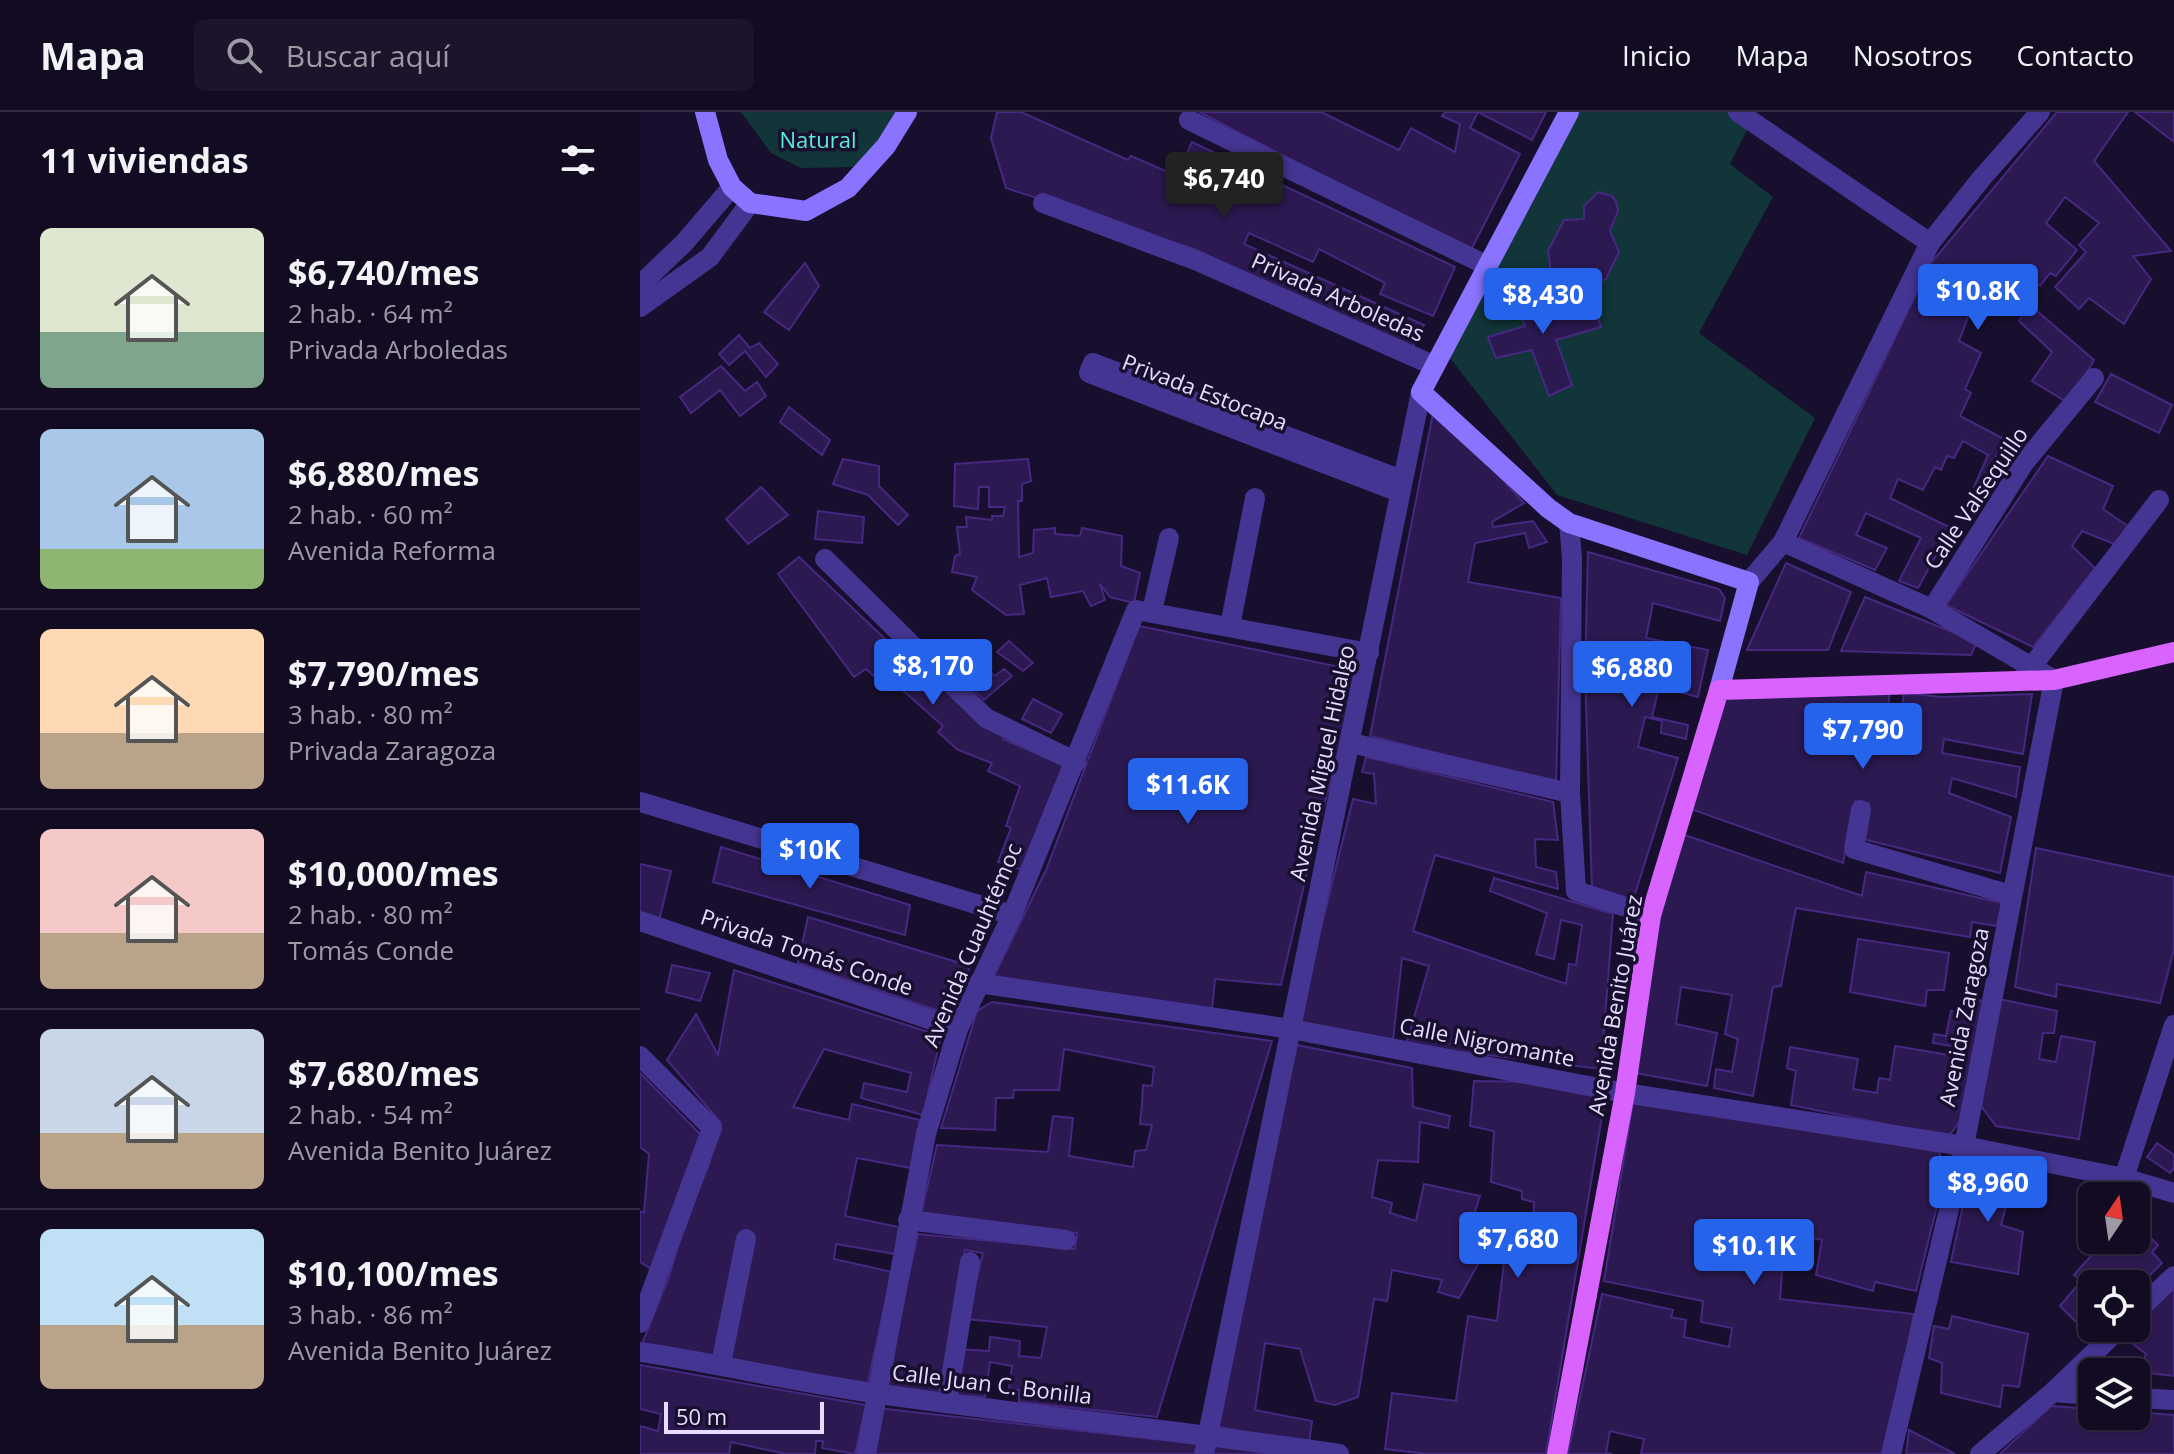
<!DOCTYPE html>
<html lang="es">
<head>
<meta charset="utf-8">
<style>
  :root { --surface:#120b22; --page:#1b142a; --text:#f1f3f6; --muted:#9c9ba5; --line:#312b40; --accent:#2563eb }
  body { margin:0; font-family:"Open Sans",sans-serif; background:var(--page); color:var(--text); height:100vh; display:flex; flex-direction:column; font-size:30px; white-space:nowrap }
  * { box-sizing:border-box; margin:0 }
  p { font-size:26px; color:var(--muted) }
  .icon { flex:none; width:44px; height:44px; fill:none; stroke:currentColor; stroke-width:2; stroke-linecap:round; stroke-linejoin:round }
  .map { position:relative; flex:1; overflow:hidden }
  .details { display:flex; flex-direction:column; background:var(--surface); width:640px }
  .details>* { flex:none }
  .needle { width:52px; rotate:13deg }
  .fabs { position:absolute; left:1438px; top:1070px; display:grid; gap:16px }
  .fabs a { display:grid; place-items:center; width:72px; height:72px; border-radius:12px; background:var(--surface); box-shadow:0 2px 6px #0004,0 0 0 2px var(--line); font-size:40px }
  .scale { position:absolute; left:24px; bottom:20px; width:160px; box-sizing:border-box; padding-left:8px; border:4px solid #e5dcff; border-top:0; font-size:22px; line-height:28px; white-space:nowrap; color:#e5dcff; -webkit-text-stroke:6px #180f2e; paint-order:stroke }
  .price { position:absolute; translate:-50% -68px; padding:0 18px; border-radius:8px; background:var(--accent); color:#fff; font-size:26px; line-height:52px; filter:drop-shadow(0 2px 4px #0008) }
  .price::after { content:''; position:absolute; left:50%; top:48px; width:24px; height:18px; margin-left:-12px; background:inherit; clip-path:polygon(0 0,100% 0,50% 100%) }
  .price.selected { background:#222; color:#fff }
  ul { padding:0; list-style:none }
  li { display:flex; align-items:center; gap:24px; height:200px; padding:0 40px }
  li+li { border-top:2px solid var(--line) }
  li span { display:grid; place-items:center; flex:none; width:224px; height:160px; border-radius:12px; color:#555 }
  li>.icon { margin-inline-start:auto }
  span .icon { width:96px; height:96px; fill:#fffc; stroke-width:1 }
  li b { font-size:34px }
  h2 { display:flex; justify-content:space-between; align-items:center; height:96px; padding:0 40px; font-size:34px }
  header { display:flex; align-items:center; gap:48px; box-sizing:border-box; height:112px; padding:0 40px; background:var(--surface); border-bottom:2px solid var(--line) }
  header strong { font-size:38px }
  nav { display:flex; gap:44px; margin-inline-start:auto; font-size:28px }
  .search { width:560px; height:72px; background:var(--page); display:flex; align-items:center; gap:20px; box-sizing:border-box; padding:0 28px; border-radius:12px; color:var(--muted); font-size:30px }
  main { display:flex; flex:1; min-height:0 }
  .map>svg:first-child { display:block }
  .green { fill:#113539 }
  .building { fill:#2c1952; stroke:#452880; stroke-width:2 }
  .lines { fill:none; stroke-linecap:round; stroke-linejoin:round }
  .street { stroke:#453592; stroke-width:20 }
  .secondary { stroke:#8973ff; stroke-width:20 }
  .primary { stroke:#d963ff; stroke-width:20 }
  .labels { text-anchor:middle; stroke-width:7; stroke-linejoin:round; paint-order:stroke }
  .park-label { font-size:22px; fill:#5aeddb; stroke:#180f2e }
  .street-label { font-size:22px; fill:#e5dcff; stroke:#180f2e }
</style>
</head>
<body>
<header>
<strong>Mapa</strong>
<div class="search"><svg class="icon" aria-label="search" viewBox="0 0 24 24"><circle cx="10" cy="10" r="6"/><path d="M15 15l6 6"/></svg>Buscar aquí</div>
<nav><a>Inicio</a><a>Mapa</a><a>Nosotros</a><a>Contacto</a></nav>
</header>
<main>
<section class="details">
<h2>11 viviendas<svg class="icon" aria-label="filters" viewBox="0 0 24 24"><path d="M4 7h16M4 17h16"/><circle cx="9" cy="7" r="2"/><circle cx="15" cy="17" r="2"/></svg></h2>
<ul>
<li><span style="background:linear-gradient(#dfe7d0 65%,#7fa58c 0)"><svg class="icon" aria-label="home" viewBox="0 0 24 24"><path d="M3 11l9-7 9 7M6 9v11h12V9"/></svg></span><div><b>$6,740/mes</b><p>2 hab. · 64 m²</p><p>Privada Arboledas</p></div></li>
<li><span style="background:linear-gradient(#a9c7e8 75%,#8fb573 0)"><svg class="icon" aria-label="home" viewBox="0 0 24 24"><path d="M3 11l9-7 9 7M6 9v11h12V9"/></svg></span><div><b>$6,880/mes</b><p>2 hab. · 60 m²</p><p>Avenida Reforma</p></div></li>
<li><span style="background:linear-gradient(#ffd9b3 65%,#b9a48a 0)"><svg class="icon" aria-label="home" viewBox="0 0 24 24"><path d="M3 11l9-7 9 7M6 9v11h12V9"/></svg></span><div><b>$7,790/mes</b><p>3 hab. · 80 m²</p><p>Privada Zaragoza</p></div></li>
<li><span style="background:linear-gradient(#f6c9c9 65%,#b9a48a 0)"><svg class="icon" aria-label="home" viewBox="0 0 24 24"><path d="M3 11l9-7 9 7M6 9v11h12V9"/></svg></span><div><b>$10,000/mes</b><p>2 hab. · 80 m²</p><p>Tomás Conde</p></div></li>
<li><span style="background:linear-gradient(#c9d6e8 65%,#b9a48a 0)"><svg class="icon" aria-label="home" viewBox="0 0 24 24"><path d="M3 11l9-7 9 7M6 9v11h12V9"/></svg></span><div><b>$7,680/mes</b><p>2 hab. · 54 m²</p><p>Avenida Benito Juárez</p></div></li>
<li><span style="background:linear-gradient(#bfe0f5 60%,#b9a48a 0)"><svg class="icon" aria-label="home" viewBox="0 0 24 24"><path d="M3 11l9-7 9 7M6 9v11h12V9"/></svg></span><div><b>$10,100/mes</b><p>3 hab. · 86 m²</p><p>Avenida Benito Juárez</p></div></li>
</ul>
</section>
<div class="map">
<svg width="1534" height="1342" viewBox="0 0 1534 1342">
  <rect width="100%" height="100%" fill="#180f2e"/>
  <g class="green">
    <polygon points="101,0 255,0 237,38 215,55 161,56 131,41"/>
    <polygon points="936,0 1094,0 1110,12 1090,52 1133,85 1059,221 1175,306 1107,443 917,383 806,241"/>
  </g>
  <g class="building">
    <polygon points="357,0 381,0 488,48 491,44 537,64 552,30 815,155 793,204 740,182 745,171 679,137 673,150 609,121 604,132 784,213 771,238 554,137 366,76 351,26"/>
    <polygon points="559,0 681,0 759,38 771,16 815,40 820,12 802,4 805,0 906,0 892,28 838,0 830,16 880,42 830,140"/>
    <polygon points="1417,0 1488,0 1454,49 1531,139 1493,144 1511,167 1484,212 1449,186 1439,197 1415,175 1446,140 1439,133 1459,111 1425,85 1406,111 1437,138 1416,164 1410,161 1400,174 1373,156 1352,190 1337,182 1319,229 1341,241 1325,277 1331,281 1320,304 1366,328 1338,376 1334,375 1348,343 1323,329 1314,346 1307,344 1301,358 1295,355 1283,378 1258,367 1250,386 1311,416 1278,476 1259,469 1281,426 1226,401 1216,423 1247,436 1235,458 1159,426 1291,151"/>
    <polygon points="1495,0 1534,0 1534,30"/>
    <polygon points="958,80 972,84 976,90 978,99 970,119 979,140 966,167 938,179 912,166 908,139 924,108 944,107 944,94"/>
    <polygon points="165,151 179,174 149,218 124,200"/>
    <polygon points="891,170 908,206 954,194 961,215 916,228 932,273 909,284 892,238 856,246 848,225 885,214 871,177"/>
    <polygon points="1389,192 1454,248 1430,292 1392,269 1412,240 1379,209"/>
    <polygon points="99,223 110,236 119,231 138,252 126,265 105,239 89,253 79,242"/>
    <polygon points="81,254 105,279 117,270 126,284 100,304 80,278 51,301 40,285"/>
    <polygon points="1471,262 1532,293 1519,321 1455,290"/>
    <polygon points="149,295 190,328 182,343 140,310"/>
    <polygon points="793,301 829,331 884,391 852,410 853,415 893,409 907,430 889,436 885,421 835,431 828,470 921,486 916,671 730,624"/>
    <polygon points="1408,344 1473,374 1463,397 1488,414 1479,434 1442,419 1432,434 1455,456 1393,535 1306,493"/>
    <polygon points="203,347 239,354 239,374 268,403 258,413 228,383 193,372"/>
    <polygon points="388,347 391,369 382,372 382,389 378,389 379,445 393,441 394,418 415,416 415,422 440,424 442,416 482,424 481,454 500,461 494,491 470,485 460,472 465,488 451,494 443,479 411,485 407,466 380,473 384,502 366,503 332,478 337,465 312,460 315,444 320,442 317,415 327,415 326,405 352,408 352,404 363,404 365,395 349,395 349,375 339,375 338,397 314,394 315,352"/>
    <polygon points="121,375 148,403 108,432 86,407"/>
    <polygon points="178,399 224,405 222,431 175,427"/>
    <polygon points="948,440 1079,477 1085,486 1080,509 1013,491 1006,526 1068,538 1058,585 1019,575 1012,605 1048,613 1046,627 1021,621 1022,609 1005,605 998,635 1038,646 993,788 952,777 945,561"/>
    <polygon points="159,445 264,545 319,590 365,620 363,627 427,655 382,758 358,750 371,716 366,714 380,674 348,659 352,651 318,638 298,620 303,614 259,575 248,577 226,557 214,565 138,462"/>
    <polygon points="1146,451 1211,480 1188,538 1107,538"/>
    <polygon points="1225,485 1337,530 1331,543 1201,539"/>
    <polygon points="499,514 715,558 708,606 674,730 641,873 575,867 572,898 353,866 406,758"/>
    <polygon points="369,529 393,551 383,559 357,540"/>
    <polygon points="342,553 355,564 364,557 372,564 344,588 325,569"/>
    <polygon points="1249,579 1248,625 1258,627 1264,581 1302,585 1392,582 1383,642 1304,627 1302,641 1380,655 1376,685 1312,666 1309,681 1371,705 1360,761 1223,727 1229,691 1215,689 1203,751 1045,695 1086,584"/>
    <polygon points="393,587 422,602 411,621 382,607"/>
    <polygon points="726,645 913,690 918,728 895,727 896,755 916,760 918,777 795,743 773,819 926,872 929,852 936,853 942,813 921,808 914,847 896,842 907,801 850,779 854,766 973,802 961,957 766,933 789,854 762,846 753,928 657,912 713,687 736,692 734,662 722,660"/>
    <polygon points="1042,722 1222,784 1226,760 1362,791 1357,814 1332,810 1330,825 1156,796 1141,874 1133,875 1113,984 1074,976 1076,957 1092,960 1098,927 1085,922 1092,883 1041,875 1036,912 1077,921 1067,974 990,960 1008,855"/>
    <polygon points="81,735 270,793 265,823 73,770"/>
    <polygon points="1396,736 1534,765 1534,837 1520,891 1417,872 1416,885 1375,875"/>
    <polygon points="0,752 31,759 19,809 0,803"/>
    <polygon points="168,805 330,854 314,904 158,851"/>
    <polygon points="1218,827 1309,841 1304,878 1287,878 1285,894 1210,880"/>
    <polygon points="32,853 70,861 60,889 26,880"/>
    <polygon points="94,858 301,924 283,1003 221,986 224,971 267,980 271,961 184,937 153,995 209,1008 212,992 280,1008 271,1056 217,1046 205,1104 259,1115 255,1142 196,1132 194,1147 252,1160 227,1275 2,1232 29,1165 46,1105 68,1055 81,1011 27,948 56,902 78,943"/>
    <polygon points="1332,887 1343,889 1324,1004 1308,1025 1151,993 1156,959 1147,956 1150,935 1218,947 1213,977 1237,981 1239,966 1250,968 1255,934 1321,945 1322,936 1293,931 1294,922 1306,924 1311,899 1329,902"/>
    <polygon points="1359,887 1417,899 1414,921 1403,921 1399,947 1416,950 1421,924 1455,930 1439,1027 1356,1014 1341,994"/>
    <polygon points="352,890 632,929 517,1305 379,1290 379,1278 369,1277 372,1254 350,1250 345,1285 311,1283 318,1237 349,1239 350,1225 380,1229 379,1244 401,1246 407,1215 327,1207 343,1141 325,1138 300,1282 243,1277 278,1122 435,1137 437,1121 280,1106 297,1033 408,1040 413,1004 433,1006 429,1044 493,1055 495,1039 506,1038 512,1013 500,1012 502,992 503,973 512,974 514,955 424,937 419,978 374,978 373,986 356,986 355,1018 301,1016 337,899"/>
    <polygon points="652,932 772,956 773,995 810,1004 808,1016 780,1010 778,1050 738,1048 732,1085 752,1091 750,1101 776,1109 784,1072 840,1084 822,1139 841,1147 819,1186 798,1180 802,1168 752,1158 747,1189 734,1187 718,1285 695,1293 676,1289 660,1237 625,1231 615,1298 672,1309 669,1331 579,1315"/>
    <polygon points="0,961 61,1023 13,1158 0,1150 0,1099 4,1101 9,1042 0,1035"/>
    <polygon points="834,969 901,970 966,980 906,1342 789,1342 745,1337 752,1281 816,1289 828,1204 857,1209 864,1150 871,1152 876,1129 892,1133 894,1090 882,1087 882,1079 851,1070 854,1019 830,1014"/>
    <polygon points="994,985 1299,1040 1306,1057 1276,1179 1235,1170 1233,1179 1176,1163 1182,1128 1145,1120 1140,1187 1274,1202 1246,1342 1001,1342 1004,1327 970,1319 966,1341 972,1342 928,1342 962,1182 1033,1198 1031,1205 1046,1208 1044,1225 1089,1235 1092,1216 1061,1210 1063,1189 964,1169"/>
    <polygon points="1517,1031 1534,1043 1534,1056 1530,1061 1507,1045"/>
    <polygon points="1345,1054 1375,1059 1361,1113 1383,1120 1378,1162 1311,1150 1329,1064"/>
    <polygon points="1496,1111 1518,1133 1512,1140 1522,1151 1496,1177 1496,1172 1452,1172 1452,1216 1455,1216 1448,1222 1420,1194 1442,1168 1434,1163 1465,1128 1496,1128"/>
    <polygon points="1534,1172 1534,1264 1499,1260 1506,1242 1484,1225 1496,1216"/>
    <polygon points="1312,1204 1388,1222 1379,1275 1363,1273 1360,1295 1301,1281 1302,1251 1289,1246 1294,1214 1309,1217"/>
    <polygon points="0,1253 226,1293 215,1342 182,1336 183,1329 176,1329 175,1342 146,1342 91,1330 89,1342 0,1342 0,1314 18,1319 21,1302 0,1297"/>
    <polygon points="1411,1294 1452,1297 1452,1304 1496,1304 1496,1300 1534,1303 1534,1342 1360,1342"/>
    <polygon points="237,1296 558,1332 557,1342 229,1342"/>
    <polygon points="1269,1318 1315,1342 1266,1342"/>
    <polygon points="570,1330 663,1342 568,1342"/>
  </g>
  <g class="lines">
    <g class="street">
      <polyline points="1098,0 1290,131"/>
      <polyline points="549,8 848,154"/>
      <polyline points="403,91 560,150 795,254"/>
      <polyline points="0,173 44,131 92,75"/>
      <polyline points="0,195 70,145 110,91"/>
      <polyline points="759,380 449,261 453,251 762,368"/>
      <polyline points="929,411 932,446 930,681 936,779 1011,803"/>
      <polyline points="1143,430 1292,497 1414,568 1324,1034 1251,1342"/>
      <polyline points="185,447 346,606 436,650"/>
      <polyline points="1109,470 1143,430 1290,131 1341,67 1400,0"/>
      <polyline points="1292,497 1384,351 1454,266"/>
      <polyline points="512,499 529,426"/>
      <polyline points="590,514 615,386"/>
      <polyline points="1383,566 1519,388"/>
      <polyline points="711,631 930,681"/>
      <polyline points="1,690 372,803"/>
      <polyline points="1221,698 1214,737 1371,783"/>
      <polyline points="0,809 318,917"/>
      <polyline points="338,871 651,917 985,981 1324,1034 1484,1066 1534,1081"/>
      <polyline points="0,944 72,1016 0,1211"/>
      <polyline points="1484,1066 1534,913"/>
      <polyline points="268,1108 426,1128"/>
      <polyline points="1496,1200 1534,1164"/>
      <path d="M0 1240C80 1252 160 1271 240 1282 393 1304 546 1319 699 1342"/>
      <polyline points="81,1252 106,1127"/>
      <polyline points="1413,1280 1452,1283"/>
      <polyline points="1496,1286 1534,1288"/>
      <polyline points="307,1291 330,1150"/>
      <polyline points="226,1342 286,1022 318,917 372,803 496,498 729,541"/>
      <polyline points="564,1342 781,280"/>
      <polyline points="1340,1342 1413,1280 1480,1216"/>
    </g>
    <g class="secondary">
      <polyline points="65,0 78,48 92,75 110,91 166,99 208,76 246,34 267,0"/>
      <polyline points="929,0 781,280 908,396 929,411 1109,470 1079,578"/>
    </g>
    <polyline class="primary" points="917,1342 985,981 1011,803 1079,578 1414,568 1534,540"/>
  </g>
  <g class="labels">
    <g class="park-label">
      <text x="178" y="36">Natural</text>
    </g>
    <g class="street-label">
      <text transform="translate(698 185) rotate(24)" y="8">Privada Arboledas</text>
      <text transform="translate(565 280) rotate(21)" y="8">Privada Estocapa</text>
      <text transform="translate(1336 386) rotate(-56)" y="8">Calle Valsequillo</text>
      <text transform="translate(682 651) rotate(-78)" y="8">Avenida Miguel Hidalgo</text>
      <text transform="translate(332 833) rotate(-67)" y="8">Avenida Cuauhtémoc</text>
      <text transform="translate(167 840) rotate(19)" y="8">Privada Tomás Conde</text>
      <text transform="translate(975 893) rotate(-80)" y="8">Avenida Benito Juárez</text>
      <text transform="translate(1324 905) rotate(-79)" y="8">Avenida Zaragoza</text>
      <text transform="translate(847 930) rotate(11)" y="8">Calle Nigromante</text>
      <text transform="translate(352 1272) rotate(7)" y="8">Calle Juan C. Bonilla</text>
    </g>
  </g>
</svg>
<div class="fabs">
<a><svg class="needle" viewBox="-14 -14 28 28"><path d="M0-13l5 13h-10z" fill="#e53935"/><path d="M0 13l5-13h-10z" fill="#9c9ba5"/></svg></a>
<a><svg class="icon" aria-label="locate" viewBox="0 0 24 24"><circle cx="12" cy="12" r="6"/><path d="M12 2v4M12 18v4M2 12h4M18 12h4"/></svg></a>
<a><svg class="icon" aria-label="layers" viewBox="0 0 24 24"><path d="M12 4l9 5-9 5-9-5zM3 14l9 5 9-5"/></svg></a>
</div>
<div class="scale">50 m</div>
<b class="price selected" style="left:584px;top:108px">$6,740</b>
<b class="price" style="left:1338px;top:220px">$10.8K</b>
<b class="price" style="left:903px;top:224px">$8,430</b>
<b class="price" style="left:293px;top:595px">$8,170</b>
<b class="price" style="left:992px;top:597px">$6,880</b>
<b class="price" style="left:1223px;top:659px">$7,790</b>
<b class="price" style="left:548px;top:714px">$11.6K</b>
<b class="price" style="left:170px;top:779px">$10K</b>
<b class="price" style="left:1348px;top:1112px">$8,960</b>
<b class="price" style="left:878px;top:1168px">$7,680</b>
<b class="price" style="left:1114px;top:1175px">$10.1K</b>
</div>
</main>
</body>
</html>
